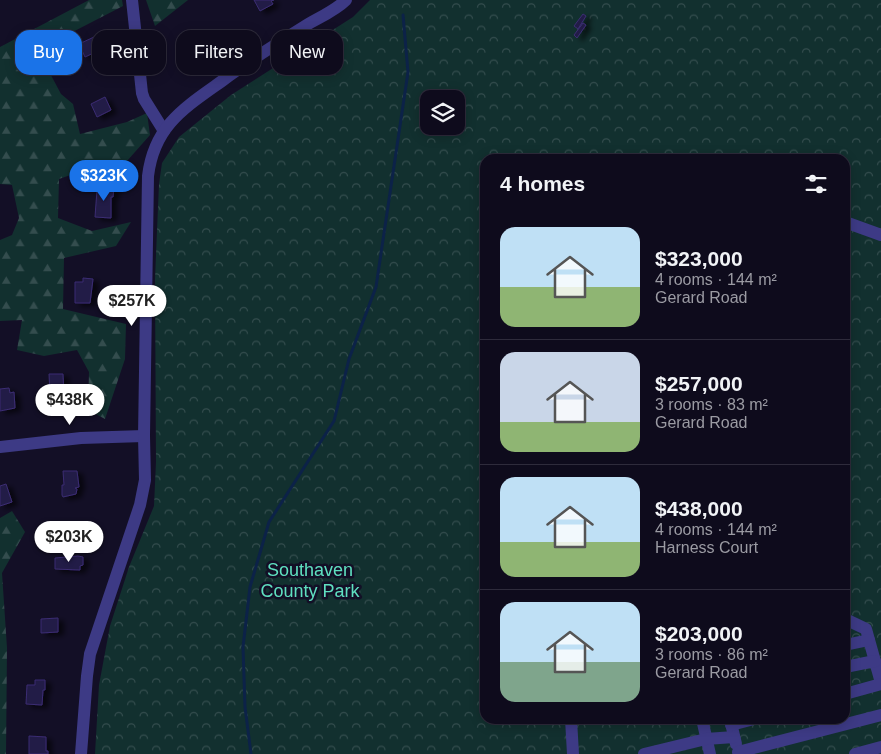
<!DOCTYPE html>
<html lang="en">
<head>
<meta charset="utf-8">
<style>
  :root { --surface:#0e0b1c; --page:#171425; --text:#f1f3f6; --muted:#9b9ba3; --line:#2e2b3b; --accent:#1a73e8 }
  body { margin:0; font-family:Helvetica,sans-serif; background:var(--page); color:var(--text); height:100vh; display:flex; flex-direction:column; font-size:19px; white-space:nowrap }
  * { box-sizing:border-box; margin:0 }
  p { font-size:16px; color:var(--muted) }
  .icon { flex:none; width:28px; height:28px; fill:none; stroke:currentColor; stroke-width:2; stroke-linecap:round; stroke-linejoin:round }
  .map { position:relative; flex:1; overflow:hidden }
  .panel { position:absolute; left:480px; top:154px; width:370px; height:570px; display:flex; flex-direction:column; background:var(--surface); border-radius:15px; box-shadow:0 2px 12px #0003,0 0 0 1px var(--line) }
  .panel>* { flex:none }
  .guide { position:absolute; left:15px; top:30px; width:390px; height:45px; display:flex; gap:10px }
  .buttons { position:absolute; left:420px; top:90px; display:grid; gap:10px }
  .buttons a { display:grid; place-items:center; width:45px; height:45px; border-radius:10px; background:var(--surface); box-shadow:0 2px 12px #0003,0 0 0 1px var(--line); font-size:25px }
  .price { position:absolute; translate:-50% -42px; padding:0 11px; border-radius:18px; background:#fff; color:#222; font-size:16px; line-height:32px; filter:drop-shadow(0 1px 2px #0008) }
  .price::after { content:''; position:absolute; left:50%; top:30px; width:15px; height:11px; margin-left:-8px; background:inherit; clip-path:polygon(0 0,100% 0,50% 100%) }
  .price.on { background:var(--accent); color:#fff }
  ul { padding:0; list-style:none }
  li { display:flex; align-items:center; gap:15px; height:125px; padding:0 20px }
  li+li { border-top:1px solid var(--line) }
  li span { display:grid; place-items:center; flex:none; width:140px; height:100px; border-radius:15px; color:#555 }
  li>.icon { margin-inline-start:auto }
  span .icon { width:60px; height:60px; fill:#fffc; stroke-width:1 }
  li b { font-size:21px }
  h2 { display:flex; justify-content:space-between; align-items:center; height:60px; padding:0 20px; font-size:21px }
  .chip { padding:0 18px; border-radius:15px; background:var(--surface); box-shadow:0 2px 12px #0003,0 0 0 1px var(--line); font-size:18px; line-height:45px }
  .chip.on { background:var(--accent); color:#fff }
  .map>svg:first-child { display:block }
  .forest { fill:url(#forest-firs) }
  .park { fill:url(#park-crowns); fill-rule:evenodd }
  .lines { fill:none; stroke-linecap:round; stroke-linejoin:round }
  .stream { stroke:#0c2248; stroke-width:3 }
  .building { fill:#241b47; stroke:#3b2d73; filter:url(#shadow) }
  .minor { stroke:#3d3a85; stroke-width:12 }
  .labels { text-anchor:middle; stroke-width:5; stroke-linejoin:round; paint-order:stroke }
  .park-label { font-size:18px; fill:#5fe0c0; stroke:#130f26 }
</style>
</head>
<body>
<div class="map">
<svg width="881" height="754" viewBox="0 0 881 754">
  <defs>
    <pattern id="forest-firs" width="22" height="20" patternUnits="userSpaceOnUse" patternTransform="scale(1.25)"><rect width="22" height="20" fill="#12302f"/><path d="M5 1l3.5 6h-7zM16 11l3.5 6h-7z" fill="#344d4e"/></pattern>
    <pattern id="park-crowns" width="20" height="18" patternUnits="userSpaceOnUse" patternTransform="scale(1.25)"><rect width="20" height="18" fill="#12302f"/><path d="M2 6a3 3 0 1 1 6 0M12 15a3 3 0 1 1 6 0" fill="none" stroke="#344d4e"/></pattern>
    <filter id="shadow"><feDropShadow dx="5.5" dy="3" stdDeviation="2.5" flood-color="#0009"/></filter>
  </defs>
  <rect width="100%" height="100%" fill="#130f26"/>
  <g class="forest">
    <polygon points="89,0 122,0 123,6 59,39 45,64 61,94 73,104 80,134 127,122 147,113 150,135 127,161 88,169 59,179 58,218 92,231 131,222 116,246 64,258 63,309 126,324 125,359 105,419 88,410 89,372 77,350 44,356 17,350 22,320 0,321 0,240 12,235 19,218 12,185 0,184 0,47"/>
    <polygon points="146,0 188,0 155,26"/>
    <polygon points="12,511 25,532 2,573 7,648 6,754 0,754 0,518"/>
  </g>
  <path class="park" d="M370 0H881V754H95L99 685 110 626 129 567 154 506 156 462 155 279 159 184 162 163 179 137 231 95 353 17ZM429 99H456V126H429ZM485 159H845V719H485Z"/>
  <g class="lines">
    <polyline class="stream" points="251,754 245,707 243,647 250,587 269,522 334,421 349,359 376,287 408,72 403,15"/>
  </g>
  <g class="building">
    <polygon points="254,0 274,0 271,1 273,4 260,11"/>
    <polygon points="583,14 586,16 578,29 574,26"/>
    <polygon points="583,23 586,25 577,38 574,35"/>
    <polygon points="204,33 212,44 205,49 207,51 194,59 185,46"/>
    <polygon points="94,37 100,50 85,57 79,44"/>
    <polygon points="105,97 111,110 97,117 91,104"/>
    <polygon points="100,186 114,187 113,197 111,197 111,218 95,217 97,190 100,190"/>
    <polygon points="83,278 93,279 90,303 75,303 75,282 83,282"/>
    <polygon points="49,374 63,374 64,398 47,399 47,394 50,394"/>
    <polygon points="9,388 10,393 14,392 15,408 0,411 0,389"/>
    <polygon points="63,471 77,471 79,487 75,488 77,489 76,494 63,497 62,495 62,485 64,485"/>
    <polygon points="6,484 12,502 0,506 0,486"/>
    <polygon points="78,556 83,557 83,565 80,566 80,570 55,569 55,558"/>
    <polygon points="58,618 58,632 41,633 41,619"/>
    <polygon points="35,680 45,680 45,690 43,690 42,705 26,704 27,685 35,685"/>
    <polygon points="29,736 46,737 46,751 48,751 48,754 29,754"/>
  </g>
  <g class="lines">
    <g class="minor">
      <polyline points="132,0 142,93 144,99 164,131"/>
      <polyline points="845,222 881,235"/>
      <polyline points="0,447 81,438 144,436"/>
      <polyline points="845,619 866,629 881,683"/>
      <polyline points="845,645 869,640"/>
      <polyline points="845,667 875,661"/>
      <polyline points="845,694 881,684"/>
      <polyline points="571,719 573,754"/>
      <polyline points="702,719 710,754"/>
      <polyline points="730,719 736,744"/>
      <polyline points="731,725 754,719"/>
      <polyline points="738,752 881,715"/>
      <path d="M81 754 87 676 90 654 140 505 145 480 144 436 148 176C154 126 184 108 222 81 249 61 276 44 305 26 318 18 335 11 346 0"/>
      <polyline points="644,754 706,739 734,737"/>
      <polyline points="855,754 881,747"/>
    </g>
  </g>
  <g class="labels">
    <g class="park-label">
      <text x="310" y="576">Southaven<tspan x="310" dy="21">County Park</tspan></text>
    </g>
  </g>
</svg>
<div class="buttons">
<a><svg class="icon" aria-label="layers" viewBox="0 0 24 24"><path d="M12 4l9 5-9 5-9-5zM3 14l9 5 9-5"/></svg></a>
</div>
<b class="price on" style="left:104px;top:202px">$323K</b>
<b class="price" style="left:132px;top:327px">$257K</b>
<b class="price" style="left:70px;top:426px">$438K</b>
<b class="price" style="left:69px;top:563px">$203K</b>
<div class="guide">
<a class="chip on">Buy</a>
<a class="chip">Rent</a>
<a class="chip">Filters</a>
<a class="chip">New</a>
</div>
<section class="panel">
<h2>4 homes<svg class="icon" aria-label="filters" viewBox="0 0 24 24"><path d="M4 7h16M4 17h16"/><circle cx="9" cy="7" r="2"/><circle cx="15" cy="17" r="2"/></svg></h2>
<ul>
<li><span style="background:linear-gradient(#bfe0f5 60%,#8fb573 0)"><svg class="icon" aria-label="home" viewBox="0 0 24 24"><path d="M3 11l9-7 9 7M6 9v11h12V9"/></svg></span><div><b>$323,000</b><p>4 rooms · 144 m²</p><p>Gerard Road</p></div></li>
<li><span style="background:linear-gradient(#c9d6e8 70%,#8fb573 0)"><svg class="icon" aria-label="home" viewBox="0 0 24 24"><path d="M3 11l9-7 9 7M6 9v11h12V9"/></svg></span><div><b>$257,000</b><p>3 rooms · 83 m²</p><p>Gerard Road</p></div></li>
<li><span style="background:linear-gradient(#bfe0f5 65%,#8fb573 0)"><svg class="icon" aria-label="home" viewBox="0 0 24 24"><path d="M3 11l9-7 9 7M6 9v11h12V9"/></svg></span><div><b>$438,000</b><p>4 rooms · 144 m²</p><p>Harness Court</p></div></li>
<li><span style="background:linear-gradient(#bfe0f5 60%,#7fa58c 0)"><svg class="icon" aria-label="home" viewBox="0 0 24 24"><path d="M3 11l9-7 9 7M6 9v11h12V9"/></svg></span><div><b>$203,000</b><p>3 rooms · 86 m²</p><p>Gerard Road</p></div></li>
</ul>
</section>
</div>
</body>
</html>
